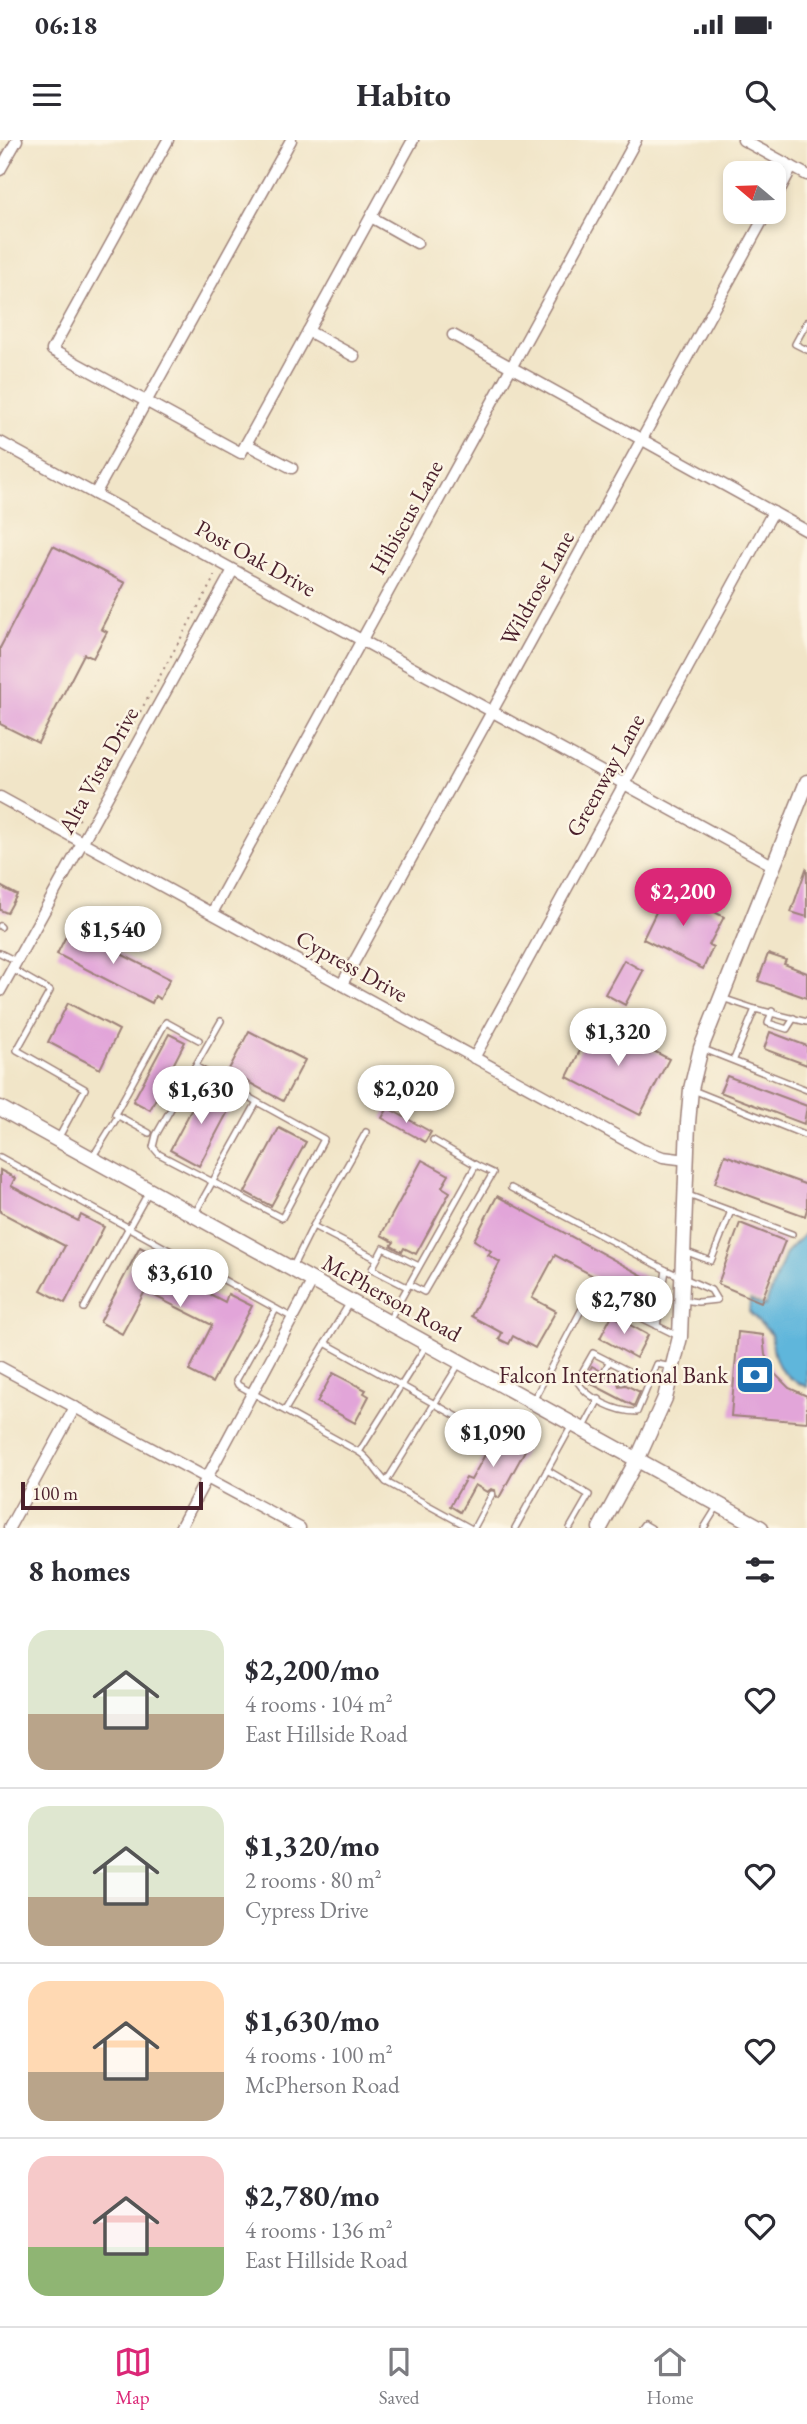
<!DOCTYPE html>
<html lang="en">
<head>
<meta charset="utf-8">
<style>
  :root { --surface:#fff; --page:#f7f7f7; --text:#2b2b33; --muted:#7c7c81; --line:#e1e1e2; --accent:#db2777 }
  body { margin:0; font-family:"EB Garamond",serif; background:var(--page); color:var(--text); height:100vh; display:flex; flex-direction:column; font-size:26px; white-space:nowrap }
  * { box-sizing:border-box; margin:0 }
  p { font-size:23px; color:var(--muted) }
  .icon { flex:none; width:38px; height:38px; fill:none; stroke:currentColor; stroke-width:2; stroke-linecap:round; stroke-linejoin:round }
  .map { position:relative; height:1388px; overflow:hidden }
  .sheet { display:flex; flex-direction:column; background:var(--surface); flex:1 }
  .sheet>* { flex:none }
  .needle { width:46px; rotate:289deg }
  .fabs { position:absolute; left:723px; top:21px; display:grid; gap:14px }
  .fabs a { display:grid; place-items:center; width:63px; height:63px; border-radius:14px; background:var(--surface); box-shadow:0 4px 10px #0003; font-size:35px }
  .scale { position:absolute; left:21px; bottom:18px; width:182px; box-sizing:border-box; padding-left:7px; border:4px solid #4a1f2b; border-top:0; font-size:19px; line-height:24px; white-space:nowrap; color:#4a1f2b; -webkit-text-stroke:5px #fcf5e5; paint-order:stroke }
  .price { position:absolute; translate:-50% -60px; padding:0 16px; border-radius:24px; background:#fff; color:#222; font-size:23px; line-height:46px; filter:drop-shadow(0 2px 4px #0008) }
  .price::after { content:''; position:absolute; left:50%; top:42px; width:21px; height:16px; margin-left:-10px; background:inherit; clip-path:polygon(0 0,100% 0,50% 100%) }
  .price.current { background:var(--accent); color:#fff }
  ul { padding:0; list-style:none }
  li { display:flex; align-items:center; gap:21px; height:175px; padding:0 28px }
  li+li { border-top:2px solid var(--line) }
  li span { display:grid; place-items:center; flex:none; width:196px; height:140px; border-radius:21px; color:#555 }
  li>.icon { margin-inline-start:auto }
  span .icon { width:84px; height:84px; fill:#fffc; stroke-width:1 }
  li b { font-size:30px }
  h2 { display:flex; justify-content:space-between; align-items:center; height:84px; padding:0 28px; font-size:30px }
  .status { display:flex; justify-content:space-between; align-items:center; height:49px; padding:0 35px; background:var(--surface); direction:ltr }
  .status svg { height:19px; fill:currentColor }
  header { display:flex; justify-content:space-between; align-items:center; height:91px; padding:0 28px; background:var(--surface); font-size:32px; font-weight:700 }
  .tab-bar { display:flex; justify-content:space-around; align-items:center; height:98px; border-top:2px solid var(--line); background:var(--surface); font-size:19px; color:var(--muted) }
  .tab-bar a { display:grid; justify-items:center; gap:4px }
  .tab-bar .current { color:var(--accent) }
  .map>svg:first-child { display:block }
  .water { fill:#5eb6db; stroke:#546a83; stroke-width:2 }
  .building { fill:#e2a5d9 }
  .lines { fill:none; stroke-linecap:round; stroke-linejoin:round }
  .lane-casing { stroke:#9e827a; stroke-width:8 }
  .street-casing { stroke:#9e827a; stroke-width:13 }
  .secondary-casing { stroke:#9e827a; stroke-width:17 }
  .path { stroke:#9e827a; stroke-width:2; stroke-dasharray:2 5; stroke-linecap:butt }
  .lane { stroke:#fff; stroke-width:5 }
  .street { stroke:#fff; stroke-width:10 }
  .secondary { stroke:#fff; stroke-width:14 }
  .labels { text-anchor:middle; stroke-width:5; stroke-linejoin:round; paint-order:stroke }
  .street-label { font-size:23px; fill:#4a1f2b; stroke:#fcf5e5 }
  .poi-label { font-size:23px; fill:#4a1f2b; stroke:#fcf5e5; text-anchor:end }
</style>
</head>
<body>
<div class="status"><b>06:18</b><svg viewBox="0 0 49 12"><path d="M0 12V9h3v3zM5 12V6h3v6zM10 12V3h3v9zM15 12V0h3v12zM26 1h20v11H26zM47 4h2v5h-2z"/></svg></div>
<header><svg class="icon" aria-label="menu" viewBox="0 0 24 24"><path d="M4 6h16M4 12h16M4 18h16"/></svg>Habito<svg class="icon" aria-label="search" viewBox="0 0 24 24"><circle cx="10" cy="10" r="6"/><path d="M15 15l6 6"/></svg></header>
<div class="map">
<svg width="807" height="1388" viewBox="0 0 807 1388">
  <rect width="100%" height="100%" fill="#fcf5e5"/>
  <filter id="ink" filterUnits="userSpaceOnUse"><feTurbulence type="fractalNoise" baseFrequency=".0143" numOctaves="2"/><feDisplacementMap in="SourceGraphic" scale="14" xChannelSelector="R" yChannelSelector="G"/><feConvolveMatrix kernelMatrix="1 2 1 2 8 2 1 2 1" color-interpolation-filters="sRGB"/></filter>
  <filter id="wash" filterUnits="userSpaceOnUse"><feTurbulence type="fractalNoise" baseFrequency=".00686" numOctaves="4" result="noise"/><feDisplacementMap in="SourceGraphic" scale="28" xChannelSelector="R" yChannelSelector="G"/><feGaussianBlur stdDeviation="1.57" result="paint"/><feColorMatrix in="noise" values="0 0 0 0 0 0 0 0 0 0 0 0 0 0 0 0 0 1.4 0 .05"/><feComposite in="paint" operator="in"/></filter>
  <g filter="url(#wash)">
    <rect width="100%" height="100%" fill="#f1e5c8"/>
    <path class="water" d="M807 1091V1247C779 1235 773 1223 771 1194L749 1172 750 1160 765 1166 786 1113Z"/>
    <g id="blocks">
      <g class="building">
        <polygon points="53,406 125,443 101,489 107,492 93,518 84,514 38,603 0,584 0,508"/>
        <polygon points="806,729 807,730 807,777 791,772"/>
        <polygon points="0,746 17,755 7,773 0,770"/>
        <polygon points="666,746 724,777 709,805 713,807 703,829 643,799 657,770 654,768"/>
        <polygon points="70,788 170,839 160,859 155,856 152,863 57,814"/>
        <polygon points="768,814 786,820 784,824 807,833 807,858 758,841"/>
        <polygon points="624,820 643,831 625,865 605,854"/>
        <polygon points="68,863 119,890 100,929 48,902"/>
        <polygon points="595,880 669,919 640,975 567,937"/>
        <polygon points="249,891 305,920 283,961 228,931"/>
        <polygon points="770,892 807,906 807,925 764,909"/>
        <polygon points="169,894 185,902 150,970 133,961"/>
        <polygon points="727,936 807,966 804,984 720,952"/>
        <polygon points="204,946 233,962 199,1026 170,1010"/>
        <polygon points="388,968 431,992 425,1002 382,978"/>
        <polygon points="279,988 306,1002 271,1066 245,1052"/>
        <polygon points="725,1015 807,1045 807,1069 805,1076 715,1043"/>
        <polygon points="422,1020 449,1035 442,1047 450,1052 416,1114 404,1108 402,1112 391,1106 394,1102 381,1095"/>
        <polygon points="0,1030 15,1038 11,1046 78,1081 81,1075 104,1087 65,1163 41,1150 65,1106 0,1072"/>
        <polygon points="497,1056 658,1144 648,1166 555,1115 532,1158 556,1171 535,1208 513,1196 509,1204 499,1199 502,1193 471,1176 500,1122 488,1115 491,1111 474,1100"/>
        <polygon points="740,1083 785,1101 761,1162 718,1144"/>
        <polygon points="140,1107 162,1119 158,1127 225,1162 228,1154 252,1166 212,1243 189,1231 212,1185 145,1151 122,1194 100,1182"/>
        <polygon points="612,1175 648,1195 636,1218 600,1198"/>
        <polygon points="738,1192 763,1195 765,1215 774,1233 789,1248 807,1256 807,1282 731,1276"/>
        <polygon points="592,1226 599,1230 601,1236 608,1235 617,1240 619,1246 626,1245 640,1252 634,1266 584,1240"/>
        <polygon points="333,1233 366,1250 364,1253 369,1256 355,1283 317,1262"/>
        <polygon points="499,1289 528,1305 499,1358 496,1357 495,1350 491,1349 487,1352 475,1345 460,1372 450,1366 466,1338 471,1340 492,1302 498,1300"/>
      </g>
    </g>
  </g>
  <g filter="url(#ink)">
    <use href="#blocks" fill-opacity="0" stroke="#9e827a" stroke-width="2"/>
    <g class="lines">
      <g class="lane-casing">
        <g id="lane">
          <polyline points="807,182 795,204 807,210"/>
          <polyline points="0,786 1,787"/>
          <polyline points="0,813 16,821"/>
          <polyline points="12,829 50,851 17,910 85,949 59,997"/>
          <polyline points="722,858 755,869 807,882"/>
          <polyline points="772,871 768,883 787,889 794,878"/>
          <polyline points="701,908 807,950"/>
          <polyline points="734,919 755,869"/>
          <polyline points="195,926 257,962"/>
          <polyline points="693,950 807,996"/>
          <polyline points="149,993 115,974 166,882 199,900"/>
          <polyline points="0,1017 291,1177"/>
          <polyline points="92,1018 118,976"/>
          <polyline points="511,1048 666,1130 657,1186"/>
          <polyline points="688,1055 731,1071"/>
          <polyline points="194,1075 257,962 324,999 282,1078 159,1014 153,1007 156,995 221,881"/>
          <polyline points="313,1086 366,992"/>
          <polyline points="684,1111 711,1121 731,1071 792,1094"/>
          <polyline points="292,1128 313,1086 377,1119"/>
          <polyline points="666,1130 711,1150 717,1160 698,1162 683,1160"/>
          <polyline points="409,1144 424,1152 493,1033 476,1025"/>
          <polyline points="407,1147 372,1129 383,1108 419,1126"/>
          <polyline points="84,1168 148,1053"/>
          <path d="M276 1169 236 1241 238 1245 359 1312C371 1320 376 1332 386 1342"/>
          <polyline points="388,1182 476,1025 433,1000"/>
          <polyline points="325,1203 494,1297"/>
          <polyline points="459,1224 386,1342 470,1388"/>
          <polyline points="604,1232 609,1222"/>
          <polyline points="622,1242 628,1231"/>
          <path d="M650 1242 593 1213 577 1241C588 1259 616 1272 637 1272L657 1224 672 1227"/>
          <polyline points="533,1261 585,1163 609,1162 680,1197"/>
          <polyline points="285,1270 350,1162"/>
          <polyline points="583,1289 599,1259"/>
          <polyline points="359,1312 426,1206"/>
          <polyline points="547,1330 589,1355 570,1388"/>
          <polyline points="474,1388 492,1354"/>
          <polyline points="515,1388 571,1287"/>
          <polyline points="641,1388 644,1384 651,1388"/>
          <polyline points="704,1388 717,1367"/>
        </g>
      </g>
      <g class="street-casing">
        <g id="street">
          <polyline points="168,0 52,210 241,313 413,0"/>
          <polyline points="743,0 807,35"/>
          <polyline points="0,30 17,0"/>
          <polyline points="774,61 792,27"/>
          <polyline points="371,77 417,103"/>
          <polyline points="308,191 354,216"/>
          <polyline points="453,195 807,391"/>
          <polyline points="0,302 774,726"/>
          <polyline points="246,304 292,328"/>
          <polyline points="95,354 291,0"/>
          <polyline points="0,657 641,1009 663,1017 687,1020"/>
          <polyline points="212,773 636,0"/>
          <polyline points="342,844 767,72"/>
          <polyline points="0,851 233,430"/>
          <polyline points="474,918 773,372"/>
          <polyline points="0,1227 300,1388"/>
          <polyline points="9,1388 75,1267"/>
          <polyline points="180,1388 313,1140"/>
        </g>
      </g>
      <g class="secondary-casing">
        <g id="secondary">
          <polyline points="0,968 761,1388"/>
          <polyline points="600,1388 637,1320 665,1258 680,1197 688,983 691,949 701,908 807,642"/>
        </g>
      </g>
      <g class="path">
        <polyline points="113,621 214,438 214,432"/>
        <polyline points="72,683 82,678"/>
      </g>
      <use href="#lane" class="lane"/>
      <use href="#street" class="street"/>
      <use href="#secondary" class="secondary"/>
    </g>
  </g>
  <defs>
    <g id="bank-square" transform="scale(2.0125)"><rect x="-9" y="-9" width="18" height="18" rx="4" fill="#1f6fb2" stroke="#fcf5e5"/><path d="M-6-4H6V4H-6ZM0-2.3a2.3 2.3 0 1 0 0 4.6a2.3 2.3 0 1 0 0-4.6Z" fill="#fff"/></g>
  </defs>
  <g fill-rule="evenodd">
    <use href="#bank-square" x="755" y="1235"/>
  </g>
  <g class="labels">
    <g class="street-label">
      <text transform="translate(406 377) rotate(-61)" y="8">Hibiscus Lane</text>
      <text transform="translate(256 418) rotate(29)" y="8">Post Oak Drive</text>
      <text transform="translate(537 448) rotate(-61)" y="8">Wildrose Lane</text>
      <text transform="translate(98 630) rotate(-61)" y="8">Alta Vista Drive</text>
      <text transform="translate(605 635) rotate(-61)" y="8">Greenway Lane</text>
      <text transform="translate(352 826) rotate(29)" y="8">Cypress Drive</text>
      <text transform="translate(392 1158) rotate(29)" y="8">McPherson Road</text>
    </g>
    <g class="poi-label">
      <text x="728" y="1243">Falcon International Bank</text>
    </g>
  </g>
</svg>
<div class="fabs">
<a><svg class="needle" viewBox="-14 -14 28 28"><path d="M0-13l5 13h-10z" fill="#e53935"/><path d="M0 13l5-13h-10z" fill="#7c7c81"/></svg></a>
</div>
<div class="scale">100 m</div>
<b class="price current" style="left:683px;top:788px">$2,200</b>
<b class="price" style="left:113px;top:826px">$1,540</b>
<b class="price" style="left:618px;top:928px">$1,320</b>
<b class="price" style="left:406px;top:985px">$2,020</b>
<b class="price" style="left:201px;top:986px">$1,630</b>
<b class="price" style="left:180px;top:1169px">$3,610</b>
<b class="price" style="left:624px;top:1196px">$2,780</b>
<b class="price" style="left:493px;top:1329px">$1,090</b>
</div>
<section class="sheet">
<h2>8 homes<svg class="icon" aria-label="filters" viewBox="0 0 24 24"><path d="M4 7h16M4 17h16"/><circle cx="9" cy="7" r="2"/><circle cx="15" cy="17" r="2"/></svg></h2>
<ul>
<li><span style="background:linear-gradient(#dfe7d0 60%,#b9a48a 0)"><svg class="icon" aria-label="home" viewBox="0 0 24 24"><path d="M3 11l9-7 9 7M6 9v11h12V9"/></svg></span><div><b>$2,200/mo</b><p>4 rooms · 104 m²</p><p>East Hillside Road</p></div><svg class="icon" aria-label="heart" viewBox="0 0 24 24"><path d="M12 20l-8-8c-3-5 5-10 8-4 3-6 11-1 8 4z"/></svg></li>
<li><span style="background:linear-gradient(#dfe7d0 65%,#b9a48a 0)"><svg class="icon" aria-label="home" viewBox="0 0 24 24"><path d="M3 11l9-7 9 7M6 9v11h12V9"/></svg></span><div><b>$1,320/mo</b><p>2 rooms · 80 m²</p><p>Cypress Drive</p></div><svg class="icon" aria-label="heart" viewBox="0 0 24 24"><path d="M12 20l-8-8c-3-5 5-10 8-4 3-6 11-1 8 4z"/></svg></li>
<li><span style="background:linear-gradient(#ffd9b3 65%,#b9a48a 0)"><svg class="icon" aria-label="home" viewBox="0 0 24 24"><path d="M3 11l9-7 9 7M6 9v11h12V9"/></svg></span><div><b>$1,630/mo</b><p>4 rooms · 100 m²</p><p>McPherson Road</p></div><svg class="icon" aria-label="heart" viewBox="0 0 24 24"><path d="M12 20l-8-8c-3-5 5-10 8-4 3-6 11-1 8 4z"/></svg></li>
<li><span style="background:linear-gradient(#f6c9c9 65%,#8fb573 0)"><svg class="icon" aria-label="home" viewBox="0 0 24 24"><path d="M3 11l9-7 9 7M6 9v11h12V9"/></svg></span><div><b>$2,780/mo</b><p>4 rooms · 136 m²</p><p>East Hillside Road</p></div><svg class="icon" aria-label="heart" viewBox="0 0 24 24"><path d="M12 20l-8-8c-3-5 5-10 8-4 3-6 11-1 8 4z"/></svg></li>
</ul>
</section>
<nav class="tab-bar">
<a class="current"><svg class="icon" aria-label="map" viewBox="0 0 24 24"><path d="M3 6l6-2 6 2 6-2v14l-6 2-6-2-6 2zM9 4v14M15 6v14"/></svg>Map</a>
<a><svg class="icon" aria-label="saved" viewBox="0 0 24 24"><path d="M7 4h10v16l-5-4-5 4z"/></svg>Saved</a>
<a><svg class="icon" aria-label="home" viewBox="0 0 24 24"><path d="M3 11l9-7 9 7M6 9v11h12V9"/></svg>Home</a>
</nav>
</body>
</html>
